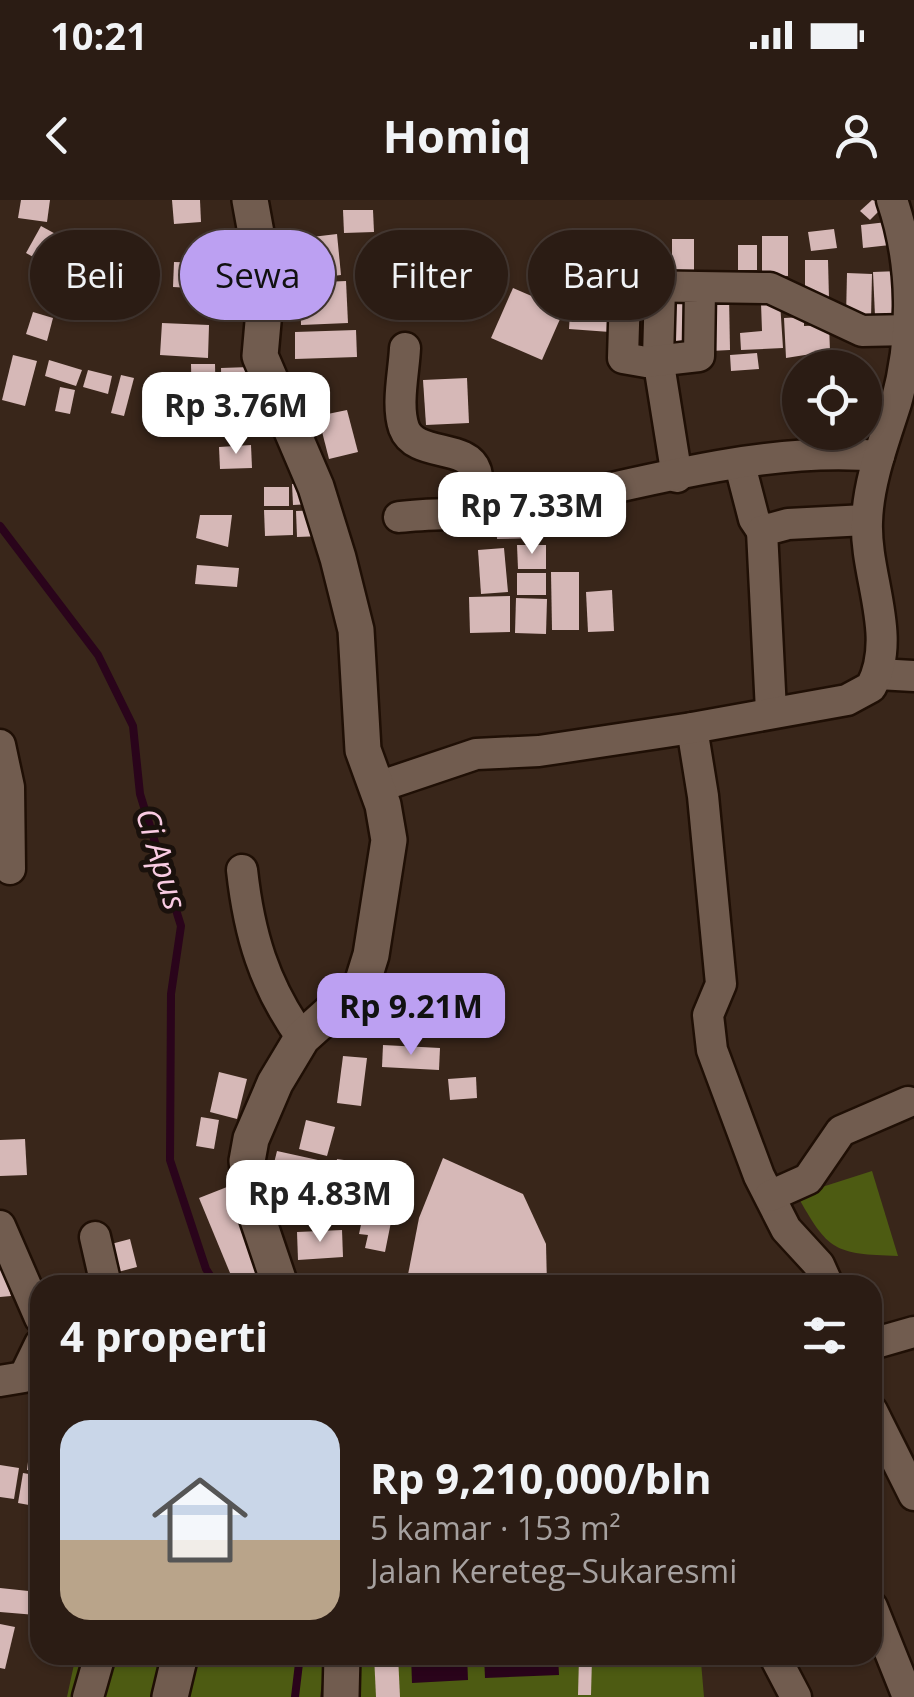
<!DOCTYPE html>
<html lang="id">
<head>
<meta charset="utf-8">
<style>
  :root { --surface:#2b1c14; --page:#33251d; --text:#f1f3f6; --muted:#a6a1a0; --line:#473a34; --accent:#bca0f2 }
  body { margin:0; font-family:"Open Sans",sans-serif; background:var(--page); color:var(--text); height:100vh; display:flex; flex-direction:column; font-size:38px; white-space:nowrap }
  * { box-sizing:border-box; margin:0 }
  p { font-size:32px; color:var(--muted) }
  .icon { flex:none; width:55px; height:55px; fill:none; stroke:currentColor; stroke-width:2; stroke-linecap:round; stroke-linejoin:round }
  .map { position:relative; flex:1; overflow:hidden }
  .side { position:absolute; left:30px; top:1075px; width:852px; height:390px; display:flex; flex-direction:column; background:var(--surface); border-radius:30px; box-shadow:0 2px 8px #0004,0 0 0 2px var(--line) }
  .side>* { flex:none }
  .hud { position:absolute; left:30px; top:30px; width:855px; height:90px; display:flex; gap:20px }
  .buttons { position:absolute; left:782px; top:150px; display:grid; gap:20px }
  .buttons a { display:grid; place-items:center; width:100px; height:100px; border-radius:50%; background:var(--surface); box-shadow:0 2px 8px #0004,0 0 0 2px var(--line); font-size:50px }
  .price { position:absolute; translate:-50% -85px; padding:0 22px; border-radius:20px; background:#fff; color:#222; font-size:32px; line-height:65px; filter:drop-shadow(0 2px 5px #0008) }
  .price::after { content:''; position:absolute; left:50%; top:60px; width:30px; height:22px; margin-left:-15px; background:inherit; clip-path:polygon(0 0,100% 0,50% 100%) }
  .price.active { background:var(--accent); color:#111 }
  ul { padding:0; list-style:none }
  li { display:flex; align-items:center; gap:30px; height:250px; padding:0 30px }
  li+li { border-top:2px solid var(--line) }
  li span { display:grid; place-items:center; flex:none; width:280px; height:200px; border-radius:30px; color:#555 }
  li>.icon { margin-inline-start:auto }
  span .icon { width:120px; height:120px; fill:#fffc; stroke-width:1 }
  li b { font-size:42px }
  h2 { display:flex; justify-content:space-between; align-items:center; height:120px; padding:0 30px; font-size:42px }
  .chip { padding:0 35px; border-radius:45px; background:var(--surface); box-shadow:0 2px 8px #0004,0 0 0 2px var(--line); font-size:35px; line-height:90px }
  .chip.active { background:var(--accent); color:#111 }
  .status { display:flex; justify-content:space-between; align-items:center; height:70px; padding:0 50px; background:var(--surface); direction:ltr }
  .status svg { height:28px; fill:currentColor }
  header { display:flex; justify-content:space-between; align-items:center; height:130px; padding:0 30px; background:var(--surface); font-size:45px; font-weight:700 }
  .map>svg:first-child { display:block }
  .green { fill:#4d5b12 }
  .water { fill:#2a041b }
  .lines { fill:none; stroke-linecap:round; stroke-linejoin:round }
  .stream { stroke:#2a041b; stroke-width:8 }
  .building { fill:#d6b8b7 }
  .minor-casing { stroke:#1f0f05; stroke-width:35 }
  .tertiary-casing { stroke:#1f0f05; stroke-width:40 }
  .minor { stroke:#715c4f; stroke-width:30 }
  .tertiary { stroke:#715c4f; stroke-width:35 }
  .labels { text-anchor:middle; stroke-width:10; stroke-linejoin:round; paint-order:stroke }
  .water-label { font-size:32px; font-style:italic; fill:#f9cbe2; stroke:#1a110c }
</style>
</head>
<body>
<div class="status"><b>10:21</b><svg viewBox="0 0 49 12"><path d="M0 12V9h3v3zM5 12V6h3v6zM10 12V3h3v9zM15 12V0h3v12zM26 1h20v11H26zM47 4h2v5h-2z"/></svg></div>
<header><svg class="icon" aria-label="back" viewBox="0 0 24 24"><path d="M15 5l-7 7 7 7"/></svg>Homiq<svg class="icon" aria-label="person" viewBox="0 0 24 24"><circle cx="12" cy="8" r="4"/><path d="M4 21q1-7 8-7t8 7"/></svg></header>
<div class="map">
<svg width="914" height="1497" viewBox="0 0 914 1497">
  <rect width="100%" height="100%" fill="#39261a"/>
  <g class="green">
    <path d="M872 971 898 1056C834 1054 828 1051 797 995Z"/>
    <polygon points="76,1455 326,1455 320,1497 67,1497"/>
    <polygon points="341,1455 695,1455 701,1462 704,1497 340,1497"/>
  </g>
  <g class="water">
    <polygon points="411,1455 467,1455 468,1480 412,1483"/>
    <polygon points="484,1455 558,1455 559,1475 485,1478"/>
  </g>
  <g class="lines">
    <g class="stream">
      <polyline points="0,326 98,455 133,526 140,594 181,726 171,794 170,960 206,1069 216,1085"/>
      <polyline points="295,1497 300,1455"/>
    </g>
  </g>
  <g class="building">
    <polygon points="21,0 50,0 47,22 18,18"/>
    <polygon points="172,0 200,0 201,22 174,24"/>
    <polygon points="872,0 886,4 870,20 860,11"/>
    <polygon points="343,10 373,10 374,32 344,33"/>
    <polygon points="887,22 890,45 863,48 861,25"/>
    <polygon points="41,26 72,43 57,70 26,53"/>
    <polygon points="575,29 616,31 610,132 569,129"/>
    <polygon points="834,29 837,48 811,51 808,32"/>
    <polygon points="337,34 341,75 300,80 295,39"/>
    <polygon points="762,36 788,36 788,76 762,75"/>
    <rect x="672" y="39" width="22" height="36"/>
    <rect x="738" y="45" width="19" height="25"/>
    <polygon points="805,60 828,60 829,99 805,99"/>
    <polygon points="174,62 211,63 210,89 173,87"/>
    <polygon points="899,71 900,115 875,116 873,72"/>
    <polygon points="847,73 872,74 871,118 846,117"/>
    <polygon points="69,77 105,93 95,116 59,99"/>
    <polygon points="346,81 348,123 301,125 300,83"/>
    <polygon points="513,88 564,110 542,160 491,138"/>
    <polygon points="729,96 730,150 710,151 709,97"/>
    <polygon points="676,101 699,102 698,151 674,150"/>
    <polygon points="780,102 783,148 741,150 740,133 762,131 761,103"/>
    <polygon points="33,112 53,118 47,141 26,134"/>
    <polygon points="804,117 804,126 829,125 830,151 786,158 784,118"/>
    <polygon points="162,123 209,125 208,158 160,155"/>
    <polygon points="356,130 357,157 295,159 295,132"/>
    <polygon points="757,153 759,169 731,171 730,155"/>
    <polygon points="13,155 37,161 25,206 2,200"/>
    <polygon points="49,160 82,170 76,186 45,176"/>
    <polygon points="191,164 215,164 216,214 192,215"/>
    <polygon points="250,167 251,218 222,219 221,168"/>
    <polygon points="88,170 112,176 108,194 83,187"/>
    <polygon points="121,175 134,178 124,216 111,213"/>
    <polygon points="467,178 469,223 426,225 423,180"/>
    <polygon points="60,187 75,190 70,214 55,211"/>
    <polygon points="347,210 358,252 329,259 318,216"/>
    <polygon points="251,245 252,268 220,269 219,247"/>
    <polygon points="292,284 312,284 313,304 293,305"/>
    <rect x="264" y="287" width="25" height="19"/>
    <polygon points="264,310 293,310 293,335 265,336"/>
    <polygon points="321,310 323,336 297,337 296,311"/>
    <polygon points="540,314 541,338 497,339 496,315"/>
    <polygon points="200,315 232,315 228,347 196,338"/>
    <polygon points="517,345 546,345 546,369 518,369"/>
    <polygon points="504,348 508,392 481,394 478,350"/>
    <polygon points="197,365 239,368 237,387 195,384"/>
    <polygon points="551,372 579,372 579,430 552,430"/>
    <rect x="517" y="373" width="29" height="22"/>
    <polygon points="612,390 614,431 588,432 586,392"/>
    <polygon points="510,396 510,432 470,433 469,397"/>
    <polygon points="516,398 547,399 546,434 515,433"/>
    <polygon points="425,800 451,801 451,830 424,830"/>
    <polygon points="383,845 440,848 439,870 382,867"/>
    <polygon points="343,856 367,858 361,906 337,903"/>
    <polygon points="219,872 247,879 237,919 210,912"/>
    <polygon points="476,877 477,898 450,900 448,879"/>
    <polygon points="201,917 219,920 214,949 196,946"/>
    <polygon points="306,920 335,927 327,956 299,949"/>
    <polygon points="25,939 27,975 0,976 0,940"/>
    <polygon points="277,951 327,962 320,994 280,986 285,965 274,963"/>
    <polygon points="443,958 523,994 546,1044 547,1085 406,1085 419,1018"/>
    <polygon points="337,959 365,963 358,1016 330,1013"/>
    <polygon points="373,961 404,963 402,990 371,989"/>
    <polygon points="227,987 267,1085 235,1085 199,998"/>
    <polygon points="374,1003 394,1007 385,1052 365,1048 368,1035 359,1034 364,1011 372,1013"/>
    <polygon points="342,1030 343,1057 298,1060 297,1032"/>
    <polygon points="130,1039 137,1067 118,1072 111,1044"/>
    <polygon points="0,1051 11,1096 0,1097"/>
    <polygon points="32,1227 40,1228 40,1244 30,1243"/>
    <polygon points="30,1246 40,1247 40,1271 27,1270"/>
    <polygon points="0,1265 19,1268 14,1299 0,1297"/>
    <polygon points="23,1273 40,1276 40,1307 18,1303"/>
    <polygon points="0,1388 38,1392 36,1415 0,1412"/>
    <polygon points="0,1424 15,1427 5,1469 0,1468"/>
    <polygon points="374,1455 398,1455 400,1497 376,1497"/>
    <polygon points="579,1458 592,1458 591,1495 578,1495"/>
  </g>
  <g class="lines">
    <g class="minor-casing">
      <g id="minor">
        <polyline points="660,87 658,158 677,277"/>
        <polyline points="700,89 699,156 646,162 623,158 625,92 634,86 770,88 862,131 910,130"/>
        <path d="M405 148C404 172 396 205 404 228 415 258 467 243 476 271 479 282 477 299 479 311"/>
        <polyline points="740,265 754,319 762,331"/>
        <path d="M399 317C437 312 477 316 514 309 632 287 758 245 879 256"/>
        <polyline points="878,474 914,476"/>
        <polyline points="771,511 762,331 788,324 866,320"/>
        <polyline points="692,528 703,596 721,784 708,815 712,850 759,976 786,1029 819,1065 828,1085"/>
        <polyline points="0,545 9,587 10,669"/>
        <path d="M375 588 476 554 539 551 692 528 847 500 871 487C898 436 865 377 867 322 868 282 884 241 896 203 914 137 914 64 892 0"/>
        <path d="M242 670C249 734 264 785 302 838"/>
        <polyline points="770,996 808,979 841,931 908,902"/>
        <polyline points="0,1026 40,1118"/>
        <polyline points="95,1037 106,1085"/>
        <polyline points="872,1144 914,1132"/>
        <polyline points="0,1181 24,1177 40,1144"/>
        <polyline points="872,1211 914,1295"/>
        <polyline points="872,1407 908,1497"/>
        <polyline points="774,1455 796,1497"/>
        <polyline points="88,1497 100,1455"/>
      </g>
    </g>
    <g class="tertiary-casing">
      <g id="tertiary">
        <polyline points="250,0 266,88 260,156 316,287 338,358 356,430 363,550 383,605 389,640 371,755 362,784 302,838 275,883 251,939 247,961 251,999 280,1085"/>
        <polyline points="170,1497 180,1455"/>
        <polyline points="341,1497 342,1455"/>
      </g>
    </g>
    <use href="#minor" class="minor"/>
    <use href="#tertiary" class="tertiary"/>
  </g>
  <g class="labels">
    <g class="water-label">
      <text transform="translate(161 659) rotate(73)" y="11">Ci Apus</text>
    </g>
  </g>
</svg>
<div class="buttons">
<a><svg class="icon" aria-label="locate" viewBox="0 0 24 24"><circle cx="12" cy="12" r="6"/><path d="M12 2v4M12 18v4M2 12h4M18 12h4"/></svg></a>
</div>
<b class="price" style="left:236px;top:257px">Rp 3.76M</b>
<b class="price" style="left:532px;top:357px">Rp 7.33M</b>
<b class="price active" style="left:411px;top:858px">Rp 9.21M</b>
<b class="price" style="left:320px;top:1045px">Rp 4.83M</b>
<div class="hud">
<a class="chip">Beli</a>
<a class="chip active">Sewa</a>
<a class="chip">Filter</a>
<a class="chip">Baru</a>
</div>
<section class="side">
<h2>4 properti<svg class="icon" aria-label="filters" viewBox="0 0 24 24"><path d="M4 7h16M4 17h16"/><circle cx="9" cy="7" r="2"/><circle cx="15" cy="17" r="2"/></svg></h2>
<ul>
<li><span style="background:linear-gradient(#c9d6e8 60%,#b9a48a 0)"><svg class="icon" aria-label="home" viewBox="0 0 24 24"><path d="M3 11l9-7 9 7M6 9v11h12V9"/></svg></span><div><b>Rp 9,210,000/bln</b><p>5 kamar · 153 m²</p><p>Jalan Kereteg–Sukaresmi</p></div></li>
</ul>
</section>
</div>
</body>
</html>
